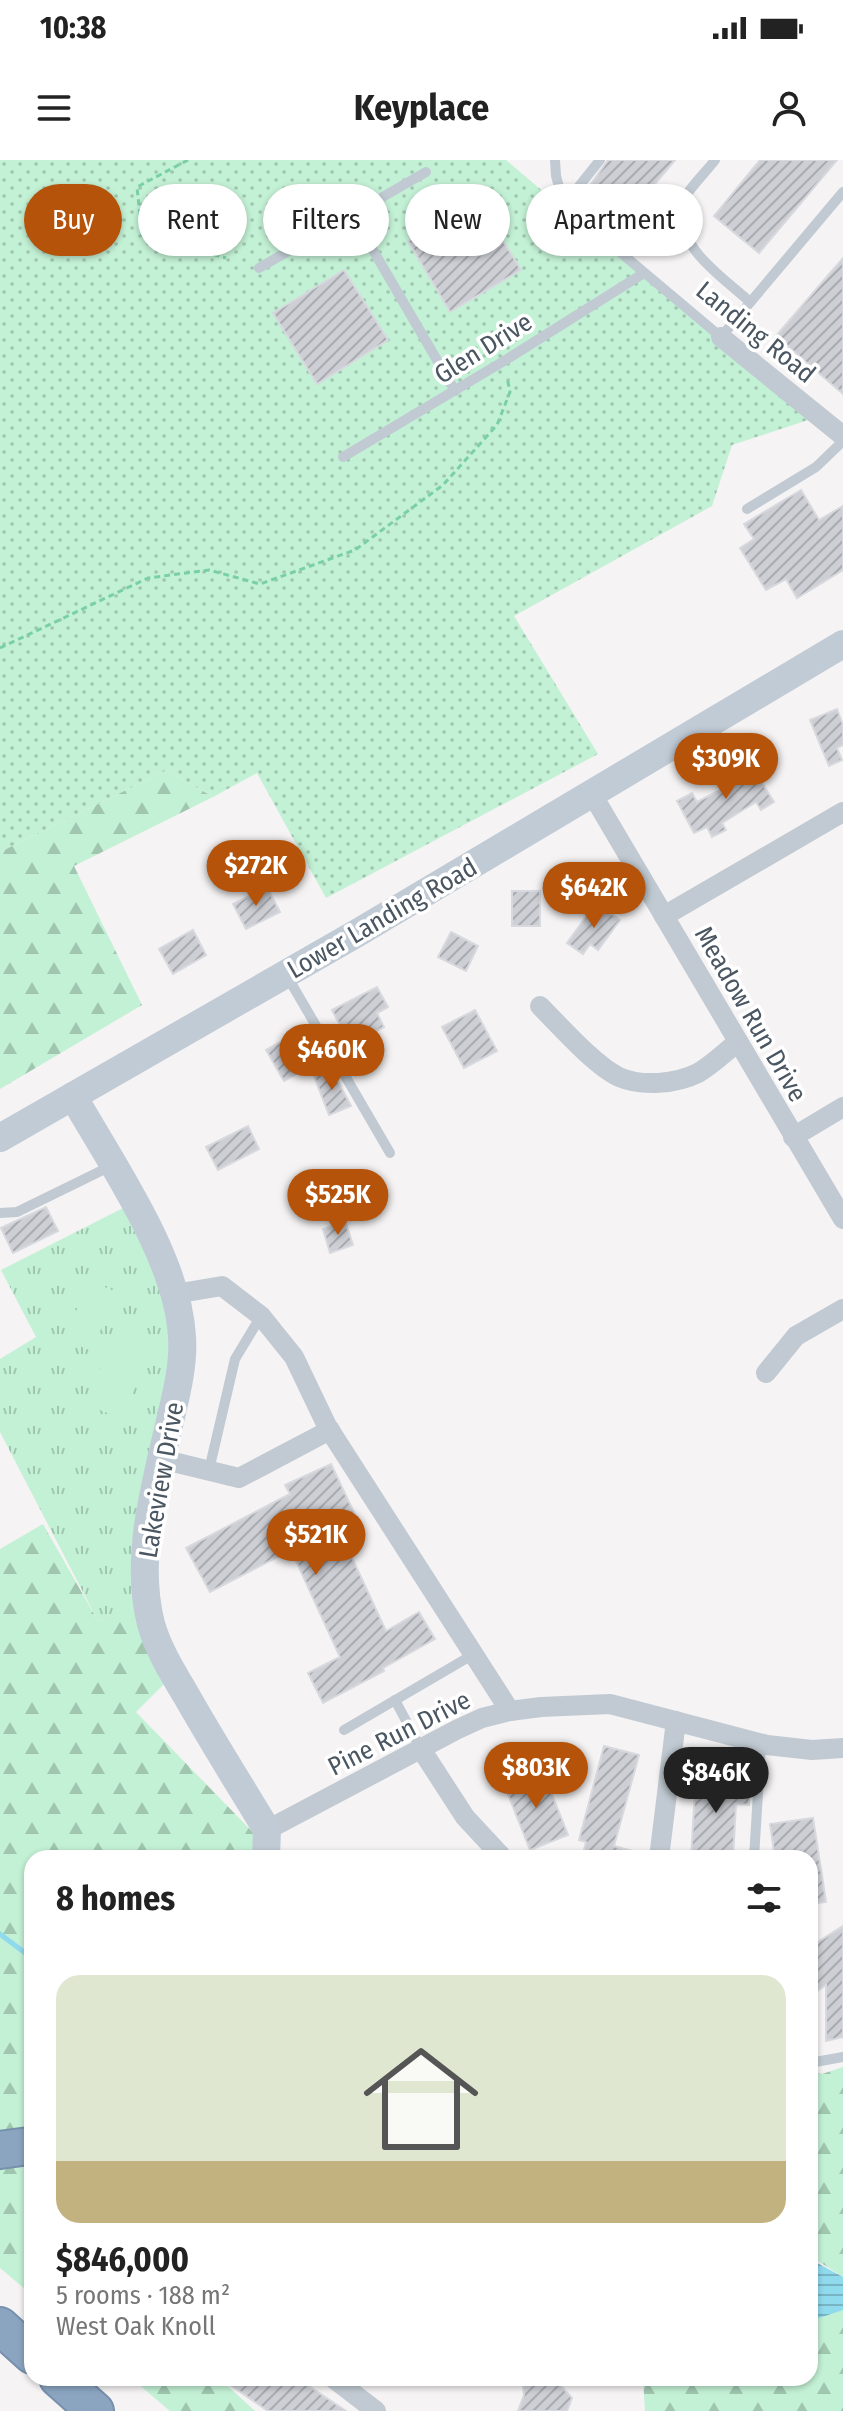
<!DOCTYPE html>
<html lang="en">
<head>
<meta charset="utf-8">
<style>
  :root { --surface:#fff; --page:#f6f6f6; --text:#222; --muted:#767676; --accent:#b45309 }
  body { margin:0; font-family:"Fira Sans Condensed",sans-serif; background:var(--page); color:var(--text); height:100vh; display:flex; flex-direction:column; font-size:30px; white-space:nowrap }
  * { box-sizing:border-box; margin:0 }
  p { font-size:26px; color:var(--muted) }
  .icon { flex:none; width:44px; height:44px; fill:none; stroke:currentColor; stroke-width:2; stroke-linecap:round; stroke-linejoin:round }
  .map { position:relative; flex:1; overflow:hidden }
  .panel { position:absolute; left:24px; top:1690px; width:794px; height:536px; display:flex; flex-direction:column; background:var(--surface); border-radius:24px; box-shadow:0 2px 6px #0004 }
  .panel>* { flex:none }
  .hud { position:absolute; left:24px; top:24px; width:796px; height:72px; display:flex; gap:16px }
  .price { position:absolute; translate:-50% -68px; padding:0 18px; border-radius:28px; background:var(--accent); color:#fff; font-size:26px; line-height:52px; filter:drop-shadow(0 2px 4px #0008) }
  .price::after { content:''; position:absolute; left:50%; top:48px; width:24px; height:18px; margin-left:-12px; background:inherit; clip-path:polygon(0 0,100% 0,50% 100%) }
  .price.selected { background:#222; color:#fff }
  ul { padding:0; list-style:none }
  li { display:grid; align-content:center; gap:16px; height:424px; padding:0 32px }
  li span { display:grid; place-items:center; height:248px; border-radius:24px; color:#555 }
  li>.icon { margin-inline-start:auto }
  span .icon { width:144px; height:144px; fill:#fffc; stroke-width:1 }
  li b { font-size:34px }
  h2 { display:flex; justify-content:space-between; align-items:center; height:96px; padding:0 32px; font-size:34px }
  .chip { padding:0 28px; border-radius:36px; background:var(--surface); box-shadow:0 2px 6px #0004; font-size:28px; line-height:72px }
  .chip.selected { background:var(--accent); color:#fff }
  .status { display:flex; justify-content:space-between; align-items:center; height:56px; padding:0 40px; background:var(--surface); direction:ltr }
  .status svg { height:22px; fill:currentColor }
  header { display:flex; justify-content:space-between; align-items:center; height:104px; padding:0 32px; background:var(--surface); font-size:36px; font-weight:700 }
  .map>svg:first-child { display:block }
  .grass { fill:url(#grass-dots) }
  .forest { fill:url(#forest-firs) }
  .park { fill:url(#park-tufts) }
  .pitch { fill:#c3f1d5 }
  .water { fill:url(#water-rules) }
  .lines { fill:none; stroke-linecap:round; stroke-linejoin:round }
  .stream { stroke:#90daee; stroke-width:5 }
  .building { fill:url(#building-hatch); stroke:#d7d9de; stroke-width:2 }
  .highway-casing { stroke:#7690ad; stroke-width:40 }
  .path { stroke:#7ad0a6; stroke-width:3; stroke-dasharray:6 4; stroke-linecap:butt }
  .lane { stroke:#c1cad2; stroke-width:10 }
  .street { stroke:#c1cad2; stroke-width:20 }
  .secondary { stroke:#c1cbd6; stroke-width:28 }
  .highway { stroke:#8ba5c1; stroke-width:36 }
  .labels { text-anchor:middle; stroke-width:7; stroke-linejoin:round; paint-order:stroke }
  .street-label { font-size:26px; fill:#4a5661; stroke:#fff }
</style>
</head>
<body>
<div class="status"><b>10:38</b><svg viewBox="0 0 49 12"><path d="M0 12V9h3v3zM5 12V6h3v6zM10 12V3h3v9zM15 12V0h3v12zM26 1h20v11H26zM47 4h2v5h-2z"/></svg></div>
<header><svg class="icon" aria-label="menu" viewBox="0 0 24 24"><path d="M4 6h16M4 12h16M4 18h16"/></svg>Keyplace<svg class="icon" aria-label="person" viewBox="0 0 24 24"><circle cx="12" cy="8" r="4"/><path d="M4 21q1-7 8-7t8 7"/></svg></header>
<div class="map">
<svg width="843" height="2251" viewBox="0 0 843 2251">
  <defs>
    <pattern id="grass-dots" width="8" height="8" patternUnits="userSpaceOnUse" patternTransform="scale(2)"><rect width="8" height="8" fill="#c3f1d5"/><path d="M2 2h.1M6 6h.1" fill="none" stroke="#a0c6b0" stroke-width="1.8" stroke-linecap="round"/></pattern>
    <pattern id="forest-firs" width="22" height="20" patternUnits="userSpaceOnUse" patternTransform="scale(2)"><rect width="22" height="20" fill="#c3f1d5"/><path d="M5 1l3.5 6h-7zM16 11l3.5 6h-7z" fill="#a0c6b0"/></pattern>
    <pattern id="park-tufts" width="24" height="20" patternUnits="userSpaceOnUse" patternTransform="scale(2)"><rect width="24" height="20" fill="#c3f1d5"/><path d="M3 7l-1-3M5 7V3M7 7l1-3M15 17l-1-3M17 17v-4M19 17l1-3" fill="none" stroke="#a0c6b0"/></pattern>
    <pattern id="water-rules" width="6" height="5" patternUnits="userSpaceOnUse" patternTransform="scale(2)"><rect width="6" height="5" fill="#90daee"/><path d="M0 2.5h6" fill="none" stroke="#78b4c4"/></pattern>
    <pattern id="building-hatch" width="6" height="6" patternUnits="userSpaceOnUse" patternTransform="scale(2)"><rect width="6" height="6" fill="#cdcfd5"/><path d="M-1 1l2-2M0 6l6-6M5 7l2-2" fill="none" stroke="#a8abb0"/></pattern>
  </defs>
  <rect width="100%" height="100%" fill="#f5f3f3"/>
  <polygon class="grass" points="0,0 506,0 811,259 732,285 712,346 514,456 598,594 326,738 257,613 213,637 167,610 0,692"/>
  <g class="forest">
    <polygon points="167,610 213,637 74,706 142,845 0,929 0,692"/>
    <polygon points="43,1364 98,1461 149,1433 171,1517 136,1552 272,1692 230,1698 32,1698 32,2135 0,2108 0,1389"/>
    <polygon points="843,1907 843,2117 810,2096 810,1912 822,1914"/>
    <polygon points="843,2132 843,2251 645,2251 643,2218 810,2218 810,2146"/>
    <polygon points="131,2218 219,2218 255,2251 170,2251"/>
  </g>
  <polygon class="park" points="123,1048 175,1134 148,1434 98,1461 0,1272 0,1199 36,1177 1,1110"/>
  <g class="pitch">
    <polygon points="89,1120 116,1132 92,1191 64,1180"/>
    <polygon points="114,1173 151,1188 122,1259 85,1244"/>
  </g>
  <polygon class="water" points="810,2099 843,2117 843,2150 810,2161"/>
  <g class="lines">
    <polyline class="stream" points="0,1774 32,1798"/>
  </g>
  <g class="building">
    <polygon points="608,0 675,0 629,55 591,24"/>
    <polygon points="760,0 837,0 759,93 714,56"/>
    <polygon points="478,39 521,110 450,152 408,81"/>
    <polygon points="843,98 843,234 776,176"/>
    <polygon points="344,110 388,180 317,224 273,153"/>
    <polygon points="801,330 819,360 843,346 843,410 797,438 786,419 766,430 740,388 754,379 744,364"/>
    <polygon points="837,549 843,565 843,585 837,588 842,600 829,606 810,560"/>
    <polygon points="749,602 774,642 761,650 756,642 722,663 726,670 712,677 707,667 694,673 677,641 692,633 697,642 728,626 723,618"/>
    <polygon points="265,684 277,700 262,711 250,695"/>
    <polygon points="267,727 280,752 246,769 233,744"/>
    <rect x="512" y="731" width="28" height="35"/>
    <polygon points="596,743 620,760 598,790 590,784 583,794 567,783"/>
    <polygon points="193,770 206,795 173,814 159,789"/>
    <polygon points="451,772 478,786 466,811 438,797"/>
    <polygon points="377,827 388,847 377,853 384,867 361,879 357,871 346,877 332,850"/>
    <polygon points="475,850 497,891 464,908 442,867"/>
    <polygon points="293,875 311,906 284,921 266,890"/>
    <polygon points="332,910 351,946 329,955 314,916"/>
    <polygon points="248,966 259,989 218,1010 206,987"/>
    <polygon points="46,1047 58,1071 13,1093 1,1068"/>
    <polygon points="345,1061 353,1085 330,1093 323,1069"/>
    <polygon points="331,1304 359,1363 340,1372 386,1471 419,1452 435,1479 383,1508 384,1511 323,1543 308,1513 340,1497 291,1390 210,1432 186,1388 290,1334 285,1325"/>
    <polygon points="604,1586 639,1595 614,1686 640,1693 639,1698 582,1698 586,1682 579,1680"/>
    <polygon points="542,1609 568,1675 530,1690 504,1624"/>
    <polygon points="696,1614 740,1616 739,1628 750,1629 749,1645 736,1644 733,1698 691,1698"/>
    <polygon points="813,1658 826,1742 810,1744 810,1698 775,1698 770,1664"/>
    <polygon points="843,1766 843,1877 826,1881 826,1825 810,1836 810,1787"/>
    <polygon points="220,2218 297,2218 346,2251 268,2251"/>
    <polygon points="522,2218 561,2218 562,2227 572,2238 567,2251 518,2251 524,2235"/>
  </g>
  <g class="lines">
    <g class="highway-casing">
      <g id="highway">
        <polyline points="0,1990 29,1986"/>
        <polyline points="0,2166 32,2195"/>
        <polyline points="58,2218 95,2251"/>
      </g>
    </g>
    <g class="path">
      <polyline points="188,0 137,27 142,75 226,98"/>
      <polyline points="0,488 148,418 209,410 260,424 355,390 443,325 497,265 510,232 507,217"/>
    </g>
    <g class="lane">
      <polyline points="555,0 556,16 564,45 721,177 843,32"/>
      <path d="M715 0C708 10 684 33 682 44 674 87 723 117 750 142"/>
      <polyline points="564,45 600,0"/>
      <polyline points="352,54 455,231"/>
      <polyline points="259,108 426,12"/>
      <polyline points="343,297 504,201 644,113"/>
      <polyline points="747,349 816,307 843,281"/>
      <polyline points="287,816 390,993"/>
      <polyline points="0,1053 17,1052 111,1006"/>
      <polyline points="209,1310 235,1199 261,1156"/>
      <polyline points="395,1540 421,1589"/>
      <polyline points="344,1570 474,1494"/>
      <polyline points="754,1698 761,1584"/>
      <polyline points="810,1903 843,1897"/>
    </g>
    <g class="street">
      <polyline points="721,177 843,276"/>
      <polyline points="592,634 843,1059"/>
      <polyline points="664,756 843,652"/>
      <path d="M540 846C560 866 595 906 619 917 642 927 676 924 698 913 712 905 725 892 738 882"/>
      <polyline points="793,977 843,947"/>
      <polyline points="175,1134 222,1126 261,1156 294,1197 327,1266 510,1551"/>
      <polyline points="766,1213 796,1176 843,1149"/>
      <polyline points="161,1299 239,1318 330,1270"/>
      <polyline points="421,1589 465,1657 503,1698"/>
      <polyline points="267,1670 456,1570 482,1558 510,1551 541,1547 610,1544 767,1585 812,1590 843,1588"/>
      <polyline points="659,1698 676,1561"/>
      <polyline points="333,2218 376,2251"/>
    </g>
    <g class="secondary">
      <path d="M73 936C112 1005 178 1098 182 1177 184 1205 176 1235 170 1261 155 1327 134 1397 151 1464 158 1489 173 1513 186 1535 212 1581 240 1625 267 1670L266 1698"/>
      <polyline points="0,978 359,772 843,484"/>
    </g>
    <use href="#highway" class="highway"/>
  </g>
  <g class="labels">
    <g class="street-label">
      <text transform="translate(756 172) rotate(39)" y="9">Landing Road</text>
      <text transform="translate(483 188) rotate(-32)" y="9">Glen Drive</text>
      <text transform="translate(382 758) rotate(-30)" y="9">Lower Landing Road</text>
      <text transform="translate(751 854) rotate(60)" y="9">Meadow Run Drive</text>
      <text transform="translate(161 1320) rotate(-80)" y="9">Lakeview Drive</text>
      <text transform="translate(399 1573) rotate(-27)" y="9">Pine Run Drive</text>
    </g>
  </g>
</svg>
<b class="price" style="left:726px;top:641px">$309K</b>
<b class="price" style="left:256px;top:748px">$272K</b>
<b class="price" style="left:594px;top:770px">$642K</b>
<b class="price" style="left:332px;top:932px">$460K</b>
<b class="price" style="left:338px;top:1077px">$525K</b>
<b class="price" style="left:316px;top:1417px">$521K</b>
<b class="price" style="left:536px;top:1650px">$803K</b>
<b class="price selected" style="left:716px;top:1655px">$846K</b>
<div class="hud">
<a class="chip selected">Buy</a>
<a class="chip">Rent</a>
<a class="chip">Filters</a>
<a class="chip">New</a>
<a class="chip">Apartment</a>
</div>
<section class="panel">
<h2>8 homes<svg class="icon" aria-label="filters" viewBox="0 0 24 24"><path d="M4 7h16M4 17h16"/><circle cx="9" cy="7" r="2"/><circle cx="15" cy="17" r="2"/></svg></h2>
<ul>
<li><span style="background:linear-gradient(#dfe7d0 75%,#c2b280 0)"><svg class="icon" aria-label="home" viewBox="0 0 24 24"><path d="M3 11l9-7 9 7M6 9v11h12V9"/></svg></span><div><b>$846,000</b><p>5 rooms · 188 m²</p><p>West Oak Knoll</p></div></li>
</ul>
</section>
</div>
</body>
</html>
